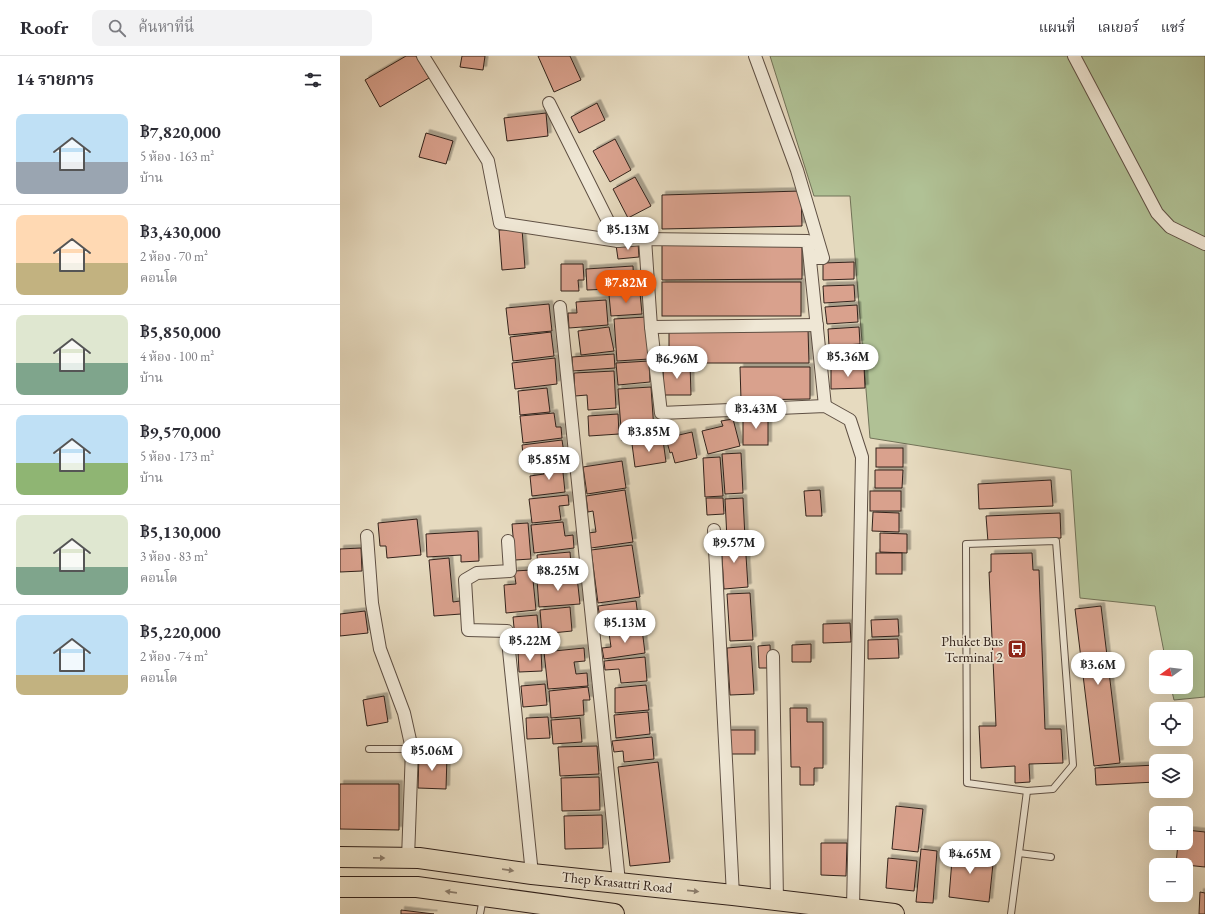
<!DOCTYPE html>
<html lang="th">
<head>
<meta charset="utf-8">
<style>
  :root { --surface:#fff; --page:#f2f2f3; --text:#2b2b33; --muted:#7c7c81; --line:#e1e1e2; --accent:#ea580c }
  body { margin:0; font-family:"EB Garamond","Noto Serif Thai",serif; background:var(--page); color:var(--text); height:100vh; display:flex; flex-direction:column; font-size:15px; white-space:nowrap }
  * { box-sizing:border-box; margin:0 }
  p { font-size:13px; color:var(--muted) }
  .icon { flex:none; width:22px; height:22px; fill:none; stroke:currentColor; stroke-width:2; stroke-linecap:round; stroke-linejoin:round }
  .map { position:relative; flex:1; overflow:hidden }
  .side { display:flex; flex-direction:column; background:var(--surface); width:340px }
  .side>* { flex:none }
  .needle { width:26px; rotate:255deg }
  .tools { position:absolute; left:809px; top:594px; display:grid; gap:8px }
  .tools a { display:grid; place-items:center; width:44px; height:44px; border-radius:8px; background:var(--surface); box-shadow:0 4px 16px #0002; font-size:20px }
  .price { position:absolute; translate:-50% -34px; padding:0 9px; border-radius:14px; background:#fff; color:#222; font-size:13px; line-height:26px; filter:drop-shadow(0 1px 2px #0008) }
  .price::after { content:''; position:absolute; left:50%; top:24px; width:12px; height:9px; margin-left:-6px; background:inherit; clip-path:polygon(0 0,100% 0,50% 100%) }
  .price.current { background:var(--accent); color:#fff }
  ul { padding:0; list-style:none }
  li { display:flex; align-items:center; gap:12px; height:100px; padding:0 16px }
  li+li { border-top:1px solid var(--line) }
  li span { display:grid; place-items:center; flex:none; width:112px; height:80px; border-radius:8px; color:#555 }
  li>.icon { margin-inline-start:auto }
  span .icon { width:48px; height:48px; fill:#fffc; stroke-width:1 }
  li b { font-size:17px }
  h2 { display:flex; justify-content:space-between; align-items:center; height:48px; padding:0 16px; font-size:17px }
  header { display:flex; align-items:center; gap:24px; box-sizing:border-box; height:56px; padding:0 20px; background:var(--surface); border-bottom:1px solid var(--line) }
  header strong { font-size:19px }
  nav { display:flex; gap:22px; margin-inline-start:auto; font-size:14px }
  .search { width:280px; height:36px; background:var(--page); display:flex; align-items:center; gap:10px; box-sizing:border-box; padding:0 14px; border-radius:8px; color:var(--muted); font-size:15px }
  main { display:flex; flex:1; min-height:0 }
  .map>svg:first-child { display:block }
  .green { fill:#b0c195; stroke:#717258 }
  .building { fill:#d9a18d; stroke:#32221b; filter:url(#shadow) }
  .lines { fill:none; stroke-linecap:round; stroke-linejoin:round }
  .service-casing { stroke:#5f5044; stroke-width:8 }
  .minor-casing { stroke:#5f5044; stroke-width:14 }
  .primary-casing { stroke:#32221b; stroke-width:22 }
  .service { stroke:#efe7d5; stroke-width:6 }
  .minor { stroke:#efe7d5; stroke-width:12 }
  .primary { stroke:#e6dabf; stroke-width:20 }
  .oneway { fill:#8c7e6d }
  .labels { text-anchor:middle; stroke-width:3.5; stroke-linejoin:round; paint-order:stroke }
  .poi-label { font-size:14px; fill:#32221b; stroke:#efe7d5; text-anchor:end }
  .street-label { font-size:14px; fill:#32221b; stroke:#efe7d5 }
</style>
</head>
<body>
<header>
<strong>Roofr</strong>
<div class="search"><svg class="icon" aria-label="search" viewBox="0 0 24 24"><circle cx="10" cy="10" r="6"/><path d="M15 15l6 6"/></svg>ค้นหาที่นี่</div>
<nav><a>แผนที่</a><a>เลเยอร์</a><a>แชร์</a></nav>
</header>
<main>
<section class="side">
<h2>14 รายการ<svg class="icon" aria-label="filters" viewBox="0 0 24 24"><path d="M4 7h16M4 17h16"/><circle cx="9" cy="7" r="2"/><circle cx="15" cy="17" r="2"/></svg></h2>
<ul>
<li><span style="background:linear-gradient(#bfe0f5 60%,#9aa5b1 0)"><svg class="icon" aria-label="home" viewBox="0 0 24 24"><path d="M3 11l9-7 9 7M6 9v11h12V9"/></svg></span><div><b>฿7,820,000</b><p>5 ห้อง · 163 m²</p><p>บ้าน</p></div></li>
<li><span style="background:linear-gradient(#ffd9b3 60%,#c2b280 0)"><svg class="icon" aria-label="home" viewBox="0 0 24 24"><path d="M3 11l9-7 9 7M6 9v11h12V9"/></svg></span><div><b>฿3,430,000</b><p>2 ห้อง · 70 m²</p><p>คอนโด</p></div></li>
<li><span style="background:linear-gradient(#dfe7d0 60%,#7fa58c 0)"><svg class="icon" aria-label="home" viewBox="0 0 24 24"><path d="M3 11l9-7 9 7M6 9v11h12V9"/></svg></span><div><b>฿5,850,000</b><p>4 ห้อง · 100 m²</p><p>บ้าน</p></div></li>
<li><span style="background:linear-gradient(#bfe0f5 60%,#8fb573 0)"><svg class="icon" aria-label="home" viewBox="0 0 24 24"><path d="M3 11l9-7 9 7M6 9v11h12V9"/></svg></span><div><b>฿9,570,000</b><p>5 ห้อง · 173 m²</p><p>บ้าน</p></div></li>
<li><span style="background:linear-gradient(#dfe7d0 65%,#7fa58c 0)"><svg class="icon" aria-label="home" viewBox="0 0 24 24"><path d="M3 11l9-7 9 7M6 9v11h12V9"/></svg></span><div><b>฿5,130,000</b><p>3 ห้อง · 83 m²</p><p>คอนโด</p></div></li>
<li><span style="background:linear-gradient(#bfe0f5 75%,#c2b280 0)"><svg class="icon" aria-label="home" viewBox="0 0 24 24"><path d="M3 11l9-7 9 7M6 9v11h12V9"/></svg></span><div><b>฿5,220,000</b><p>2 ห้อง · 74 m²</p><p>คอนโด</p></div></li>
</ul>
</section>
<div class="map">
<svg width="865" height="858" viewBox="0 0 865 858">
  <defs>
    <filter id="shadow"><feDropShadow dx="3.5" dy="-3.5" stdDeviation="0" flood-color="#0004"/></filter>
  </defs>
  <rect width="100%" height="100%" fill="#e6dabf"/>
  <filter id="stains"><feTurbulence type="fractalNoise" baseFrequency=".005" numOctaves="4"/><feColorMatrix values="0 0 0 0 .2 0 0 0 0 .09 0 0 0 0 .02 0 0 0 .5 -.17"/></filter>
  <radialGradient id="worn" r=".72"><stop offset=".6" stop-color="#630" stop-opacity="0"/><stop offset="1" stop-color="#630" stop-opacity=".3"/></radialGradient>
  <polygon class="green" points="430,0 865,0 865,641 834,644 831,631 846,631 846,601 825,601 815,550 740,542 731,414 530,382 510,140 474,140"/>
  <g class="building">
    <polygon points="66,0 76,0 89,22 40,51 25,24"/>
    <polygon points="122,0 145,0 143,14 120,11"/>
    <polygon points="198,0 230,0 241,24 214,36"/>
    <polygon points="257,47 265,64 239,77 231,61"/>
    <polygon points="206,57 208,80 167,85 164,62"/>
    <polygon points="86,77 113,85 106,108 79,101"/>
    <polygon points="275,83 291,114 270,126 253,95"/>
    <polygon points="295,121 311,150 288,162 273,133"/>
    <polygon points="461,135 462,170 322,173 322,139"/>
    <polygon points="182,173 185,212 162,214 159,174"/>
    <polygon points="298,187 299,201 278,203 276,189"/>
    <polygon points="322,189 462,189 462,223 322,224"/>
    <polygon points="514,206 514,223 483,224 483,207"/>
    <polygon points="221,208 243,208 244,224 238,224 239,235 221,235"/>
    <polygon points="293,210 294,232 247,234 246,213"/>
    <rect x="322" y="226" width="139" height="34"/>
    <polygon points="514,229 515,245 484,247 483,230"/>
    <polygon points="300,237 302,258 271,260 269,239"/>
    <polygon points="266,244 268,269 229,272 228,257 237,257 236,246"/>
    <polygon points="209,248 212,275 169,279 166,252"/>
    <polygon points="517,249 518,266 487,268 485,251"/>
    <polygon points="306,261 309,303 277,305 274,263"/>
    <polygon points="269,271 274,295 241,299 238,275"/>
    <polygon points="519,271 520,288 489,290 488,273"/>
    <polygon points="329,273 468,273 469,307 329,307"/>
    <polygon points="211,276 214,300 173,305 170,281"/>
    <polygon points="520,291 521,308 490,309 489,292"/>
    <polygon points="274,298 275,312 233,315 232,301"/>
    <polygon points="215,302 217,328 175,333 172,307"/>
    <polygon points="309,305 310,326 278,329 276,307"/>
    <polygon points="350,308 351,339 324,339 323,309"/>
    <polygon points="524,310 525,332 491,333 491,311"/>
    <polygon points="400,311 470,311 470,343 401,344"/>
    <polygon points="274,315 276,352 248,354 247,339 235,340 234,317"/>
    <polygon points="311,331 314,375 294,376 295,384 282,385 278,333"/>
    <polygon points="207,332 210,356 180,359 178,335"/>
    <polygon points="214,357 216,371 221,371 222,382 183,387 180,360"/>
    <polygon points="278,358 279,378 249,380 248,360"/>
    <rect x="403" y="360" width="25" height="29"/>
    <polygon points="393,363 400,390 368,398 362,375 383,370 381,365"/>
    <polygon points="352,376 357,402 335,407 332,396 330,397 326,382"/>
    <polygon points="222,384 224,397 218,397 219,403 184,407 182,389"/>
    <polygon points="323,384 326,406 295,411 292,388"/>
    <rect x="536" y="392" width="27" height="19"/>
    <polygon points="401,397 403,437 385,438 382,398"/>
    <polygon points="380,401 383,440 365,441 363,402"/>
    <polygon points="282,405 286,432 247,438 243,411"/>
    <polygon points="222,407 225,436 192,440 190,420 204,418 203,408"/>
    <polygon points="535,414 563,414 562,432 535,432"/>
    <polygon points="711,424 713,450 639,453 638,428"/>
    <polygon points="285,434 293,486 251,492 248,477 256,476 253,455 248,456 246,440"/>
    <polygon points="480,434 482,460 466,460 464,435"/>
    <rect x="530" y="435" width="31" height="20"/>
    <polygon points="228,439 229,449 219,450 221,464 192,467 189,443"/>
    <polygon points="366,442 383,442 384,458 367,459"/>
    <polygon points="403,442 405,482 387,483 385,443"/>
    <polygon points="533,456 559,457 559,476 532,475"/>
    <polygon points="720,457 721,482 648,486 646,460"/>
    <polygon points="77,463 81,499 47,502 46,490 40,490 38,467"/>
    <polygon points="223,466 225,480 233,479 234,492 194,497 191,469"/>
    <polygon points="188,467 191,503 175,504 172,468"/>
    <polygon points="138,475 139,505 121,506 121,499 87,501 86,478"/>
    <polygon points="540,477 567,478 567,497 540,496"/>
    <polygon points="405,484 408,531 384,533 381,486"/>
    <polygon points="292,489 300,541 258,547 251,494"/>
    <polygon points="21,492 22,515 0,516 0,493"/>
    <polygon points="230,496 232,520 199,523 197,499"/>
    <rect x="536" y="497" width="26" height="21"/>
    <polygon points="692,497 693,514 699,514 705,673 721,673 723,707 689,708 690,726 675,727 675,710 641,712 639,670 656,670 649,516 651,516 651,498"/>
    <polygon points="109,502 113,546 120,545 121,558 94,560 89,504"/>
    <polygon points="192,514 196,554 166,557 164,529 176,528 174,515"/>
    <polygon points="237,521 240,548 199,551 197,524"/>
    <polygon points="410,537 413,584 390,585 387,538"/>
    <polygon points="296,545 299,569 262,575 258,550"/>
    <polygon points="761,550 780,707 754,710 735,553"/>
    <polygon points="230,551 232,575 202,578 200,554"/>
    <polygon points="25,555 28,577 0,580 0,558"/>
    <polygon points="197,559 199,580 175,582 173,561"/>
    <polygon points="558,563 559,580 532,581 531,564"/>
    <polygon points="510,567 511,586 483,587 483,568"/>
    <polygon points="302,573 305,597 264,603 262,592 271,591 269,577"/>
    <polygon points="558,583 559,602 528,603 528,584"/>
    <polygon points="471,588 471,606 452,606 452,589"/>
    <polygon points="430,589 431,612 419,612 418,590"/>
    <polygon points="411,590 414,638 390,639 387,592"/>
    <polygon points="244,592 245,605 234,606 236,618 247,617 248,630 208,633 204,596"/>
    <polygon points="201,595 202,615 179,616 178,596"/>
    <polygon points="305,601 307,625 281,627 279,613 265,614 264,605"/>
    <polygon points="205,628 207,649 183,651 181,630"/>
    <polygon points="306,629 309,654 275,657 275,632"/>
    <polygon points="248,631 250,644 243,644 244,659 211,662 209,635"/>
    <polygon points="44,640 48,666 27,670 23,644"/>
    <polygon points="450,652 467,652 467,666 483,666 483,712 474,712 474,729 460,729 460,711 451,711"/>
    <polygon points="308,656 310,678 276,682 274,659"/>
    <polygon points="208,661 210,682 187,683 186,662"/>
    <polygon points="240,662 242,686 213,688 211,664"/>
    <rect x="388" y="674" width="27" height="24"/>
    <polygon points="312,681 314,703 284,706 283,695 274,696 272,685"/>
    <polygon points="257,690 259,718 220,720 218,691"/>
    <polygon points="79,699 107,700 106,733 78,732"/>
    <polygon points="318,706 330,806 290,810 278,711"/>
    <polygon points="816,709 816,726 756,729 755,712"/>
    <polygon points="259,721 260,754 222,755 221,722"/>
    <polygon points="0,728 59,728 59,774 0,773"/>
    <polygon points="556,750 583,753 578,796 552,793"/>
    <polygon points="262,759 263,792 225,793 224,760"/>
    <polygon points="846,774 865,776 865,811 836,808 838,787 846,787"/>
    <polygon points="481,787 507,787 506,820 481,819"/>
    <polygon points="609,792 650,796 649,807 653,808 649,846 609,841 612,804 608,804"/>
    <polygon points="581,793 597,795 593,847 576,846"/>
    <polygon points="548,802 577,805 574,835 546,832"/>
    <polygon points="860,836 865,837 865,858 859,858"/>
    <polygon points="61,854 94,858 61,858"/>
  </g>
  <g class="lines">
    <g class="service-casing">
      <g id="service">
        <polygon points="716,485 733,709 713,733 687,735 627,727 626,488"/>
        <polyline points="29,693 72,693"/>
        <polyline points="679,797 711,801"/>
        <polyline points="140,858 143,842"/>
        <polyline points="671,858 687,735"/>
      </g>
    </g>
    <g class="minor-casing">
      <g id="minor">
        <polyline points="83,0 148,105 160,167 278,185 305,183 468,185 485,350"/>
        <polyline points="415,0 457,114 483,202 470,202"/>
        <polyline points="734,0 817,157 830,171 865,188"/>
        <polyline points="209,47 278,185"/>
        <polyline points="305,183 311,271 321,357 485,350 510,364 522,401 513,853"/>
        <polyline points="220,251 279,826"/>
        <polyline points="311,271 477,269"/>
        <polyline points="374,474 393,839"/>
        <polyline points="27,480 32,547 40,593 64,657 72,693 68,802"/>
        <polyline points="168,485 170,515 137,517 125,524 128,574 167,575 192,818"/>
        <polyline points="433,600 437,844"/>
      </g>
    </g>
    <g class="primary-casing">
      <g id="primary">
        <polyline points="0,801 79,802 192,818 393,839 554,858"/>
        <polyline points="0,831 77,831 274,858"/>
      </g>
    </g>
    <use href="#service" class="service"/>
    <use href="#minor" class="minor"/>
    <use href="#primary" class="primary"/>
  </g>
  <defs><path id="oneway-solid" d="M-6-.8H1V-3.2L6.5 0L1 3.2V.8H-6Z"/></defs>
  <g class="oneway">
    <use href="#oneway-solid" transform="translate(39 802) rotate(1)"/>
    <use href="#oneway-solid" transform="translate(168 814) rotate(8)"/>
    <use href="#oneway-solid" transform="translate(353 835) rotate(6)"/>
    <use href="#oneway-solid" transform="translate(111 836) rotate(-172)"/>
  </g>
  <defs>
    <g id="bus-square" transform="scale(1)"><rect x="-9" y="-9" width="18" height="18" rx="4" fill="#8f2418" stroke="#efe7d5"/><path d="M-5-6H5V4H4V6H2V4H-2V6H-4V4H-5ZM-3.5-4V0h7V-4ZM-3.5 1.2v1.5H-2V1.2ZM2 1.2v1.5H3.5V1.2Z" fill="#fff"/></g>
  </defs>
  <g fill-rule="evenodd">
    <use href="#bus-square" x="677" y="593"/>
  </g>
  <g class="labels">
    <g class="poi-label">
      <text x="663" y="590">Phuket Bus<tspan x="663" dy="16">Terminal 2</tspan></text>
    </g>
    <g class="street-label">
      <text transform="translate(277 826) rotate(6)" y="5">Thep Krasattri Road</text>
    </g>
  </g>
  <rect width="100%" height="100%" filter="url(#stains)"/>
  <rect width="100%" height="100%" fill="url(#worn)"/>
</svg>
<div class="tools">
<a><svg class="needle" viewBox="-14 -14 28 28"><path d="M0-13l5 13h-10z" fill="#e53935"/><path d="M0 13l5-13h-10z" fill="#7c7c81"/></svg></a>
<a><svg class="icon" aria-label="locate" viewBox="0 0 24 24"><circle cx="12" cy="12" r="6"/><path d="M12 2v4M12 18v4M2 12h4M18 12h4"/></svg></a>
<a><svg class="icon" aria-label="layers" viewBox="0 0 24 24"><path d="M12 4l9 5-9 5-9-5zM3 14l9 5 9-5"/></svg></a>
<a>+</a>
<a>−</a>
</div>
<b class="price" style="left:288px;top:195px">฿5.13M</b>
<b class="price current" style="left:286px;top:248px">฿7.82M</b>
<b class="price" style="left:508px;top:322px">฿5.36M</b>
<b class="price" style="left:337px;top:324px">฿6.96M</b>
<b class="price" style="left:416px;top:374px">฿3.43M</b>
<b class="price" style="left:309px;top:397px">฿3.85M</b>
<b class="price" style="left:209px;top:425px">฿5.85M</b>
<b class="price" style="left:394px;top:508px">฿9.57M</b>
<b class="price" style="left:218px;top:536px">฿8.25M</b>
<b class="price" style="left:285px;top:588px">฿5.13M</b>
<b class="price" style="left:190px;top:606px">฿5.22M</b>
<b class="price" style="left:758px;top:630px">฿3.6M</b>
<b class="price" style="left:92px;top:716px">฿5.06M</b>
<b class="price" style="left:630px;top:819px">฿4.65M</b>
</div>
</main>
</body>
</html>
